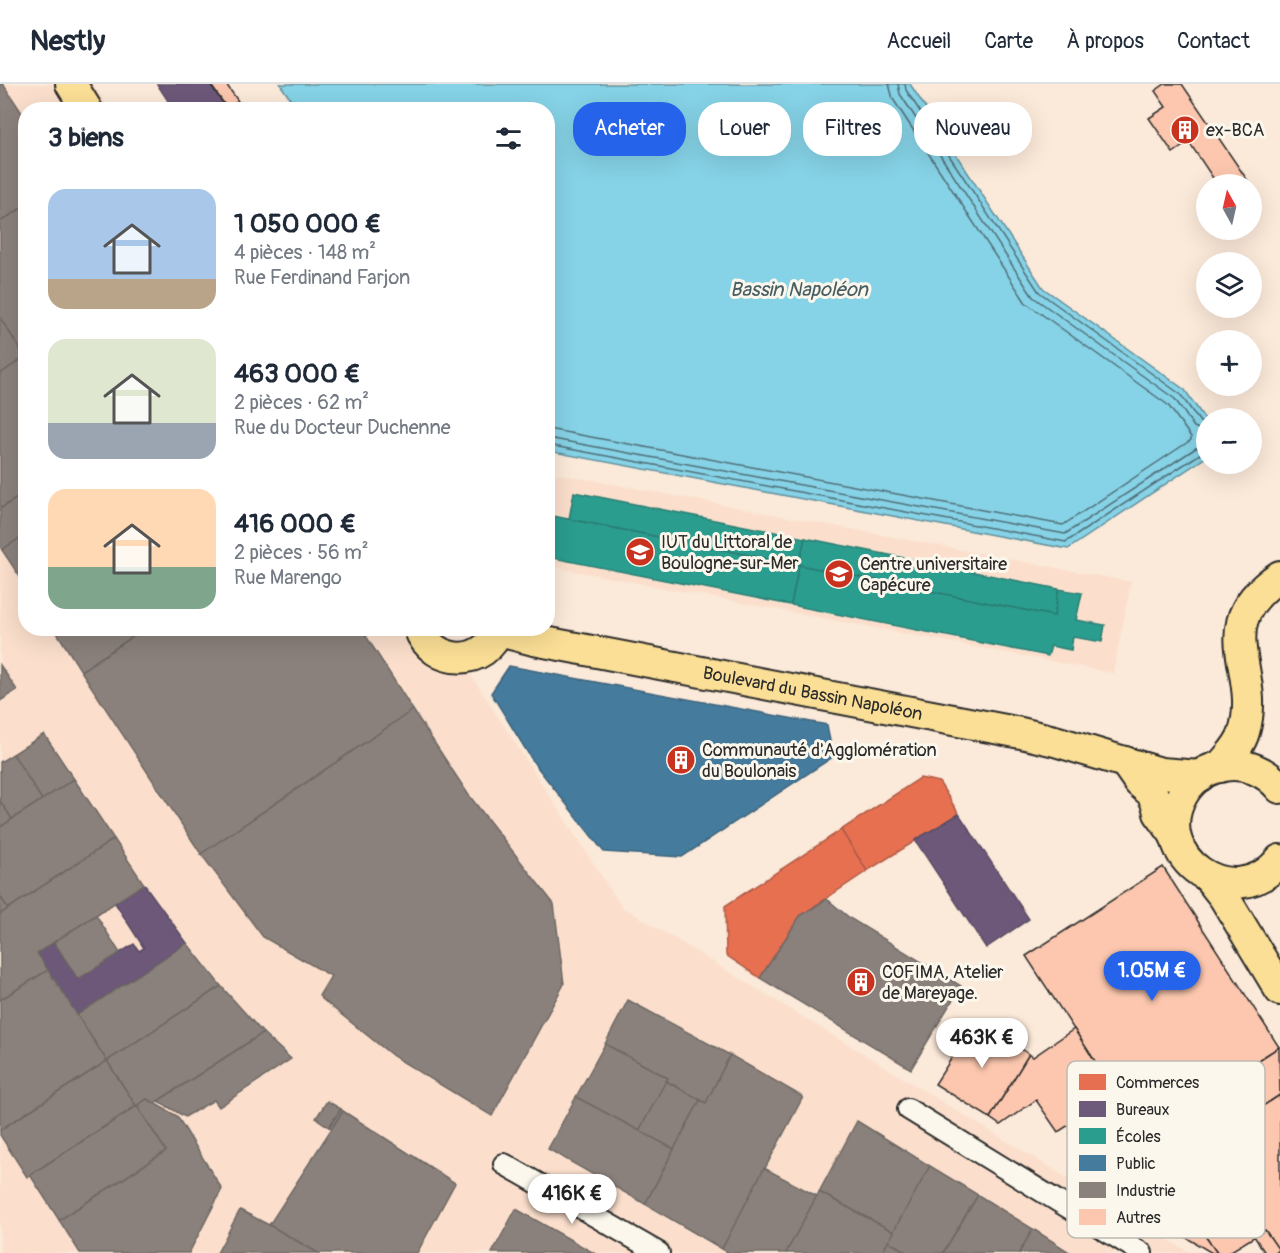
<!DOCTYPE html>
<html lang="fr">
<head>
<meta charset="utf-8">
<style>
  :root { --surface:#fff; --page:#f6f6f7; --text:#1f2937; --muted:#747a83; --line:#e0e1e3; --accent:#2563eb }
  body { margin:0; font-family:Pangolin,sans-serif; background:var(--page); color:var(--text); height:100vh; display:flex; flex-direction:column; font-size:22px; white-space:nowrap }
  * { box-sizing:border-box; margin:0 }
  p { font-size:20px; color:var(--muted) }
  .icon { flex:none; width:33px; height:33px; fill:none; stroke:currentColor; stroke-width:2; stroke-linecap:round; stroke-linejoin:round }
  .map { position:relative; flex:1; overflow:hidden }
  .details { position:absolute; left:18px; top:18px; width:537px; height:534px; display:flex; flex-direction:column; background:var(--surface); border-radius:24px; box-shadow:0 6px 24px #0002 }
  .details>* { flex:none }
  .guide { position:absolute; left:573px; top:18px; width:570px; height:54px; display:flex; gap:12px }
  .needle { width:39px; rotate:352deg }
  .buttons { position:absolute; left:1196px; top:90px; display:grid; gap:12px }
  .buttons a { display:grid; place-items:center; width:66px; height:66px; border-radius:50%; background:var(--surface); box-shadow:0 6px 24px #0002; font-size:30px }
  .price { position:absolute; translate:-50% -51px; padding:0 14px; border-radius:21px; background:#fff; color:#222; font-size:20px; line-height:39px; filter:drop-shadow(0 2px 3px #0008) }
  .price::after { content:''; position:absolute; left:50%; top:36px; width:18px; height:14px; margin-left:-9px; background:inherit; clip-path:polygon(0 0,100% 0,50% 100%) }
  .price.current { background:var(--accent); color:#fff }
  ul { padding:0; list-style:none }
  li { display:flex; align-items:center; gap:18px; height:150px; padding:0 30px }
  li span { display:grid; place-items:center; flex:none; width:168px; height:120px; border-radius:18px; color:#555 }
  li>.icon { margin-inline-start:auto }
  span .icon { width:72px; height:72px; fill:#fffc; stroke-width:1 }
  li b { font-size:26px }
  h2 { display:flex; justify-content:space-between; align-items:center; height:72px; padding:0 30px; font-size:26px }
  .chip { padding:0 21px; border-radius:24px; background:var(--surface); box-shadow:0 6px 24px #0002; font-size:21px; line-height:54px }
  .chip.current { background:var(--accent); color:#fff }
  header { display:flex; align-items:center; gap:36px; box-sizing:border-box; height:84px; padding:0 30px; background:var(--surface); border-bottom:2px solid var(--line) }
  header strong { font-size:28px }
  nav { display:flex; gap:33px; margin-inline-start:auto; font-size:21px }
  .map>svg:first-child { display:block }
  .built { fill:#fbdfcc }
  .water { fill:#86d2e6; stroke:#628f9b; stroke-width:1.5 }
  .shops { fill:#e76f51; stroke:#af5b46; stroke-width:1.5 }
  .offices { fill:#6d597a; stroke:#594b62; stroke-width:1.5 }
  .schools { fill:#2a9d8f; stroke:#2a7b71; stroke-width:1.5 }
  .public { fill:#457b9d; stroke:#3d637b; stroke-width:1.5 }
  .industry { fill:#8a817c; stroke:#6e6764; stroke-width:1.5 }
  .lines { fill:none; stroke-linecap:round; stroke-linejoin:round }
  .shore { stroke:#4f6e76; stroke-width:1.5 }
  .building { fill:#fcc7ae; stroke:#2b2b2b; stroke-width:1.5 }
  .street-casing { stroke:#2b2b2b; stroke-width:24 }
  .primary-casing { stroke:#2b2b2b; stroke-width:34 }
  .street { stroke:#fbf7ec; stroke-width:20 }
  .primary { stroke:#fbdf96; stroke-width:30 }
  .labels { text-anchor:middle; stroke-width:6; stroke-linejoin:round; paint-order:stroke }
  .poi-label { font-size:18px; fill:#2b2b2b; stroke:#fbf7ec; text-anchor:start }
  .street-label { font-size:18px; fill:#2b2b2b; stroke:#fbf7ec }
  .water-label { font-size:20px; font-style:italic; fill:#465d63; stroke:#fbf7ec }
  .key { fill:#fbf7ec; stroke:#bdbab2; stroke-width:1.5 }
  .key-label { font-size:16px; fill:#2b2b2b }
</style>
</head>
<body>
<header>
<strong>Nestly</strong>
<nav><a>Accueil</a><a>Carte</a><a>À propos</a><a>Contact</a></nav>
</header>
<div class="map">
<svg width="1280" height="1169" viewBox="0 0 1280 1169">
  <rect width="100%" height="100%" fill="#fbe9d9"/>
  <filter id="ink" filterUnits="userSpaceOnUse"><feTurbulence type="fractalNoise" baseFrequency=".0167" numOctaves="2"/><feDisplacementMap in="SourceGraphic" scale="12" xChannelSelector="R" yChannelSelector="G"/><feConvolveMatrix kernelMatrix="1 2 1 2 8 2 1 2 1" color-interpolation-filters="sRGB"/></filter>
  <g filter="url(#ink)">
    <g class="built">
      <polygon points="0,0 93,0 110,25 26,26 26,544 441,545 621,822 1190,1169 0,1169"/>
      <polygon points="548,388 1131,498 1113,589 548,482"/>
    </g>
    <polygon class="water" points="280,0 910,0 1043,204 1185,306 1206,337 1206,373 1068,465 548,367 548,26 297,25"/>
    <g class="shops">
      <polygon points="920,694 939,698 959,730 867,787 841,746"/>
      <polygon points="841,746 867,787 800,832 760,894 726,871 725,822"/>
    </g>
    <g class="offices">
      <polygon points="157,0 210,0 227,26 174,26"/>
      <polygon points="959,730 1029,835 986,864 915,756"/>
      <polygon points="144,800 187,859 77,931 37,869 54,858 78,895 134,860 139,867 144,864 115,819"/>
    </g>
    <g class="schools">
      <polygon points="574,408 805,454 799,481 569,435"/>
      <polygon points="548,431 799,481 791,521 548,473"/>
      <polygon points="805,454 1059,505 1054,532 799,481"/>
      <polygon points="799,481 1054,532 1059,505 1082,509 1076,536 1105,541 1102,558 1073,553 1071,566 1051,562 1048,572 791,521"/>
    </g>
    <polygon class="public" points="509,582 827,641 833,673 682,773 604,768 534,679 491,609"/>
    <g class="industry">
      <polygon points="0,0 3,0 26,35 26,121 0,138"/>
      <polygon points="26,121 26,274 0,234 0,138"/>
      <polygon points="1,235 25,273 0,290 0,236"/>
      <polygon points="25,273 26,408 0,425 0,290"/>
      <polygon points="26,408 26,450 2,466 0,462 0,425"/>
      <polygon points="26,450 26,502 2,466"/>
      <polygon points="54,544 146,544 81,587"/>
      <polygon points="146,544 361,544 413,626 201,770 81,587"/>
      <polygon points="0,581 17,606 0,617"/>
      <polygon points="413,626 468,710 554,820 564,900 492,1032 393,972 322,915 319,912 331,892 263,853 201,770"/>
      <polygon points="44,650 74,695 42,716 13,670"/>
      <polygon points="13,670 42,716 12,735 0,717 0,678"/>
      <polygon points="74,695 114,755 8,825 0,812 0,743"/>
      <polygon points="0,717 12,735 0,743"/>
      <polygon points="114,755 144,800 37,869 48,886 0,916 0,830"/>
      <polygon points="0,812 8,825 0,830"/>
      <polygon points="827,815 851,835 961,902 911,985 760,894 800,832"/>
      <polygon points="96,831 120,869 78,895 54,858"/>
      <polygon points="187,859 221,902 107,977 77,931"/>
      <polygon points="48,886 107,977 0,1046 0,916"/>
      <polygon points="221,902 263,949 155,1019 147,1015 136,1022 107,977"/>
      <polygon points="628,916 730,971 706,1019 666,997 668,994 605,960"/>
      <polygon points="263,949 291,975 219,1023 214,1016 185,1033 158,1017"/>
      <polygon points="605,960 668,994 639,1047 576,1013"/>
      <polygon points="730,971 803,1013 722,1165 645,1120 700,1016 706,1019"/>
      <polygon points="107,977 136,1022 27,1093 0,1051 0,1046"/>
      <polygon points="666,997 700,1016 674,1065 639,1047"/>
      <polygon points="576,1013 674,1065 645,1120 548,1065"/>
      <polygon points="147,1015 177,1032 222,1105 189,1169 80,1169 59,1136 166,1067 137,1022"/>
      <polygon points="327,1017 341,1025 329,1043 316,1034"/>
      <polygon points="137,1022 166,1067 59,1136 30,1091"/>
      <polygon points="341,1025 343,1027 332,1044 329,1043"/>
      <polygon points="343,1027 455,1099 417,1169 318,1169 269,1141"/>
      <polygon points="857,1037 930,1082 894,1148 819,1108"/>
      <polygon points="930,1082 978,1111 943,1169 908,1169 888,1157"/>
      <polygon points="764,1084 817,1112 786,1169 729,1169 722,1165"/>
      <polygon points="819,1108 894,1148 882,1169 786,1169"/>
      <polygon points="978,1111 1033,1145 1019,1169 943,1169"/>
      <polygon points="516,1125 594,1169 492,1169"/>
      <polygon points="240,1126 269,1141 318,1169 217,1169"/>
      <polygon points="1033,1145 1071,1169 1019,1169"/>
      <polygon points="888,1157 908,1169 882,1169"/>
    </g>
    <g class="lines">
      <g class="shore">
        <polyline points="898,0 900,10 1033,213 1175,315 1194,343 1206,348"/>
        <polyline points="905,0 906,6 1039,208 1180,310 1200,338 1206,341"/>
        <polyline points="548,345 1063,441 1191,356 1191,353 1168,321 1026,219 893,15 889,0"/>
        <polyline points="548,354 1065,450 1196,364 1206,361"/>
        <polyline points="548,361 1066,458 1200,370 1206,369"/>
      </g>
    </g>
    <g class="building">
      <polygon points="210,0 226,0 238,17 227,24"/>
      <polygon points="1165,0 1182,0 1250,100 1217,100 1189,58 1173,69 1149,34 1166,23 1155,7"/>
      <polygon points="1163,783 1279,963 1137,1055 1111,1015 1117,1011 1026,872"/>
      <polygon points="976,936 1029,970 990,1034 935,1000"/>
      <polygon points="1074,945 1117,1011 1085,1031 1082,1036 1080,1034 1058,1048 1036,1016 1000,1041 990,1034 1029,970 1033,973"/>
      <polygon points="1279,963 1280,1011 1161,1088 1137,1055"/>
      <polygon points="1280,1011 1280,1168 1265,1146 1228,1169 1217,1169 1161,1088"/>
      <polygon points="1111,1015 1137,1055 1217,1169 1212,1169 1140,1126 1082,1036 1085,1031"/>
      <polygon points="1265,1146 1279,1166 1275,1169 1265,1169 1254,1152"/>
    </g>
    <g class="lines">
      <g class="street-casing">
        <g id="street">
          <polyline points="908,1025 1142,1169"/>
          <polyline points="504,1080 659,1169"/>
        </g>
      </g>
      <g class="primary-casing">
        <g id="primary">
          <polyline points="71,0 87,26"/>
          <path d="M419 544C433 583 486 584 499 544"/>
          <path id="s1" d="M499 547 534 556 1021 649 1055 657 1161 689 1200 692"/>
          <polyline points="1125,678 1139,698 1152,709 1157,720 1159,729 1175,751"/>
          <path d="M1220 683C1229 672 1240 662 1244 648 1263 585 1205 542 1280 492"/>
          <path d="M1280 704C1266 687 1245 678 1223 682 1206 685 1192 695 1183 710 1146 773 1234 833 1280 776"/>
          <polyline points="1209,794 1224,813 1280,906"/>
        </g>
      </g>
      <use href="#street" class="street"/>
      <use href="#primary" class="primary"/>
    </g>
  </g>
  <defs>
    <g id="building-disc" transform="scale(1.5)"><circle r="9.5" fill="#c8321e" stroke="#fbf7ec"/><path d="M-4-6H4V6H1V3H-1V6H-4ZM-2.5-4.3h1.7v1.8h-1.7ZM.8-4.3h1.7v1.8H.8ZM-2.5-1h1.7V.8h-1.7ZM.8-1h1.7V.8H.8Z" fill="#fff"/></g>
    <g id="university-disc" transform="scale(1.5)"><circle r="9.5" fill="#c8321e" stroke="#fbf7ec"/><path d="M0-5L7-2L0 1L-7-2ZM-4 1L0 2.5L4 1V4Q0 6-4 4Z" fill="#fff"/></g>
  </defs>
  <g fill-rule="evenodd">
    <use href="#building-disc" x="1185" y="46"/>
    <use href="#university-disc" x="640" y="468"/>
    <use href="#university-disc" x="839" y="490"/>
    <use href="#building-disc" x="681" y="676"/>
    <use href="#building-disc" x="861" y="898"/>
  </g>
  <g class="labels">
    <g class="poi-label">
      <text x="1206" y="52">ex-BCA</text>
      <text x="661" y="464">IUT du Littoral de<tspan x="661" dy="21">Boulogne-sur-Mer</tspan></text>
      <text x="860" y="486">Centre universitaire<tspan x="860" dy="21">Capécure</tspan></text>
      <text x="702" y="672">Communauté d'Agglomération<tspan x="702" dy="21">du Boulonais</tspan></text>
      <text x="882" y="894">COFIMA, Atelier<tspan x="882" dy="21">de Mareyage.</tspan></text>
    </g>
    <g class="street-label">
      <text dy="6" stroke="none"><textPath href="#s1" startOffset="320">Boulevard du Bassin Napoléon</textPath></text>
    </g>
    <g class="water-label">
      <text x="799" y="212">Bassin Napoléon</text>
    </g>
  </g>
  <rect x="1067" y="977" width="198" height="177" rx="9" class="key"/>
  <rect x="1079" y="990" width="27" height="16" fill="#e76f51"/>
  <rect x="1079" y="1017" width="27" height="16" fill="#6d597a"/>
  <rect x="1079" y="1044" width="27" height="16" fill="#2a9d8f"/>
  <rect x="1079" y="1071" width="27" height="16" fill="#457b9d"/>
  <rect x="1079" y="1098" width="27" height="16" fill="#8a817c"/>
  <rect x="1079" y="1125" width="27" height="16" fill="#fcc7ae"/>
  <g class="key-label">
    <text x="1116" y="1004">Commerces</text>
    <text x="1116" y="1031">Bureaux</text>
    <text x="1116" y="1058">Écoles</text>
    <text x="1116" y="1085">Public</text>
    <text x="1116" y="1112">Industrie</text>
    <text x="1116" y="1139">Autres</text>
  </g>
</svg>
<div class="buttons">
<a><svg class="needle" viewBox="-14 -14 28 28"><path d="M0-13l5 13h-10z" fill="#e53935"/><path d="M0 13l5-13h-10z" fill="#747a83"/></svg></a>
<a><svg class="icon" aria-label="layers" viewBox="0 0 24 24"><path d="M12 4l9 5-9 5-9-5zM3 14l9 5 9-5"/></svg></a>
<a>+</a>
<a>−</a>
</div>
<b class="price current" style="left:1152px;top:918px">1.05M €</b>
<b class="price" style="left:982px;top:985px">463K €</b>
<b class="price" style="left:572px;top:1141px">416K €</b>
<div class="guide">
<a class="chip current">Acheter</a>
<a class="chip">Louer</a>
<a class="chip">Filtres</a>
<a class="chip">Nouveau</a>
</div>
<section class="details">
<h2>3 biens<svg class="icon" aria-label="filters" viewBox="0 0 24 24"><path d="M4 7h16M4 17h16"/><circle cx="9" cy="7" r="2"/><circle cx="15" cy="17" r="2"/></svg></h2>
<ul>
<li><span style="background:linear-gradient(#a9c7e8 75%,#b9a48a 0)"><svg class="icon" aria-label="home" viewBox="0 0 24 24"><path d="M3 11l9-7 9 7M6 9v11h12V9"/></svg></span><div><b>1 050 000 €</b><p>4 pièces · 148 m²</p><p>Rue Ferdinand Farjon</p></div></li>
<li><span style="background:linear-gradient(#dfe7d0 70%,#9aa5b1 0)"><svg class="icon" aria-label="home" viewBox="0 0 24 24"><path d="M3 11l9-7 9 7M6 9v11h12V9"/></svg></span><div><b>463 000 €</b><p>2 pièces · 62 m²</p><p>Rue du Docteur Duchenne</p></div></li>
<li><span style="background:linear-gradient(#ffd9b3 65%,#7fa58c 0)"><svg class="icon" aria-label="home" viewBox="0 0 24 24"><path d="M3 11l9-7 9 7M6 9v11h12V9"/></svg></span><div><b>416 000 €</b><p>2 pièces · 56 m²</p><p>Rue Marengo</p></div></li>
</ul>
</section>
</div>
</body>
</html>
